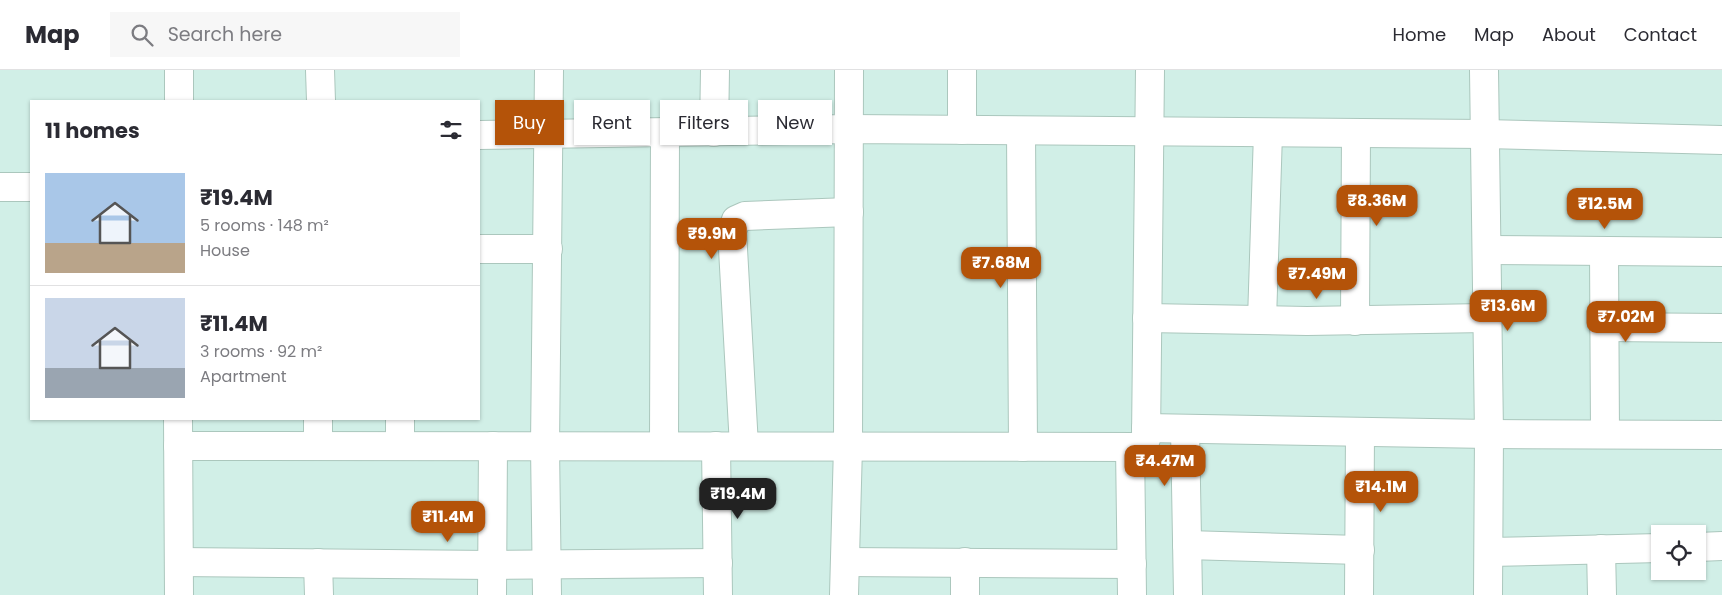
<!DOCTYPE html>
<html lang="en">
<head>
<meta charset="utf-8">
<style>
  :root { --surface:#fff; --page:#f7f7f7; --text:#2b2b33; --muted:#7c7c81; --line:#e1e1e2; --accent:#b45309 }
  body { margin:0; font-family:Poppins,sans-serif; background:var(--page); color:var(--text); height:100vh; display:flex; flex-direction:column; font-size:19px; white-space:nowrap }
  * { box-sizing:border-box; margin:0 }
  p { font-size:16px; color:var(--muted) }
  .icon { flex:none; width:28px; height:28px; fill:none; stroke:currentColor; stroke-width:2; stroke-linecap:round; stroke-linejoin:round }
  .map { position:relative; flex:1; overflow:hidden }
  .side { position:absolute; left:30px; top:30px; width:450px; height:320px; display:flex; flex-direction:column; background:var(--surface); border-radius:0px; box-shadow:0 1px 4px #0004 }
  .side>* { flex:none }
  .guide { position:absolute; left:495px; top:30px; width:475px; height:45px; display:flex; gap:10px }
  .controls { position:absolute; left:1651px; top:455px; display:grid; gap:10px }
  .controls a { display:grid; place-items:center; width:55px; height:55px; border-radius:0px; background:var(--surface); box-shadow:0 1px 4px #0004; font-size:25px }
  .price { position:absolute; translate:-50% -42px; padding:0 11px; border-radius:10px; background:var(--accent); color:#fff; font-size:16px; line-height:32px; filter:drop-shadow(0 1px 2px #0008) }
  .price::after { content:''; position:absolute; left:50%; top:30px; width:15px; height:11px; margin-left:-8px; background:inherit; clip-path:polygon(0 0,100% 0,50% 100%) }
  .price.on { background:#222; color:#fff }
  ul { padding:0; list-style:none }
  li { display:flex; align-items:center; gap:15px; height:125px; padding:0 15px }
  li+li { border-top:1px solid var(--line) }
  li span { display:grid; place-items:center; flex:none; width:140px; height:100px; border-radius:0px; color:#555 }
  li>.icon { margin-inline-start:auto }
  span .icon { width:60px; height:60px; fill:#fffc; stroke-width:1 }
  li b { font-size:21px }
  h2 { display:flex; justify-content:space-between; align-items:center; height:60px; padding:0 15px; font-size:21px }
  .pill { padding:0 18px; border-radius:0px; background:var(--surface); box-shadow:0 1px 4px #0004; font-size:18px; line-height:45px }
  .pill.on { background:var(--accent); color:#fff }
  header { display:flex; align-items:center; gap:30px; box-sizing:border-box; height:70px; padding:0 25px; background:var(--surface); border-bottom:1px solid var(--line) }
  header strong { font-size:24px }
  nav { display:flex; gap:28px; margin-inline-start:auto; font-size:18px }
  .search { width:350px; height:45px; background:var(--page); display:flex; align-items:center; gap:12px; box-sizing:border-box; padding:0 18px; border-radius:0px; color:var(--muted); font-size:19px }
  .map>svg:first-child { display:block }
  .residential { fill:#d1efe7; fill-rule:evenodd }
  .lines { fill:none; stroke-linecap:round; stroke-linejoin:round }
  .minor-casing { stroke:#abc7bd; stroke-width:30 }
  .minor { stroke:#fff; stroke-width:28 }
</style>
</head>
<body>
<header>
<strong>Map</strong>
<div class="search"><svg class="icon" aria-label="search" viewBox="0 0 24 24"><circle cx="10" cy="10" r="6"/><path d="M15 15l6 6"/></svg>Search here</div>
<nav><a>Home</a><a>Map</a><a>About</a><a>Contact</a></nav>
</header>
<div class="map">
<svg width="1722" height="525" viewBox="0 0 1722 525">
  <rect width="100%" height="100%" fill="#e2f8f4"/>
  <path class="residential" d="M0 0H1722V525H0ZM31 31H479V349H31ZM1660 464H1698V501H1660Z"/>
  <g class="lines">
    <g class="minor-casing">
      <g id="minor">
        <polyline points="320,0 321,31"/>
        <polyline points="962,0 962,60"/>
        <polyline points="1484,0 1489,364 1488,525"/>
        <polyline points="179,31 179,0"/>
        <polyline points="1021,61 1023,377"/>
        <polyline points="714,62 715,0"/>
        <polyline points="479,65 849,59 1485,64 1722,70"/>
        <polyline points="0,117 31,117"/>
        <polyline points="479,179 548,179"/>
        <polyline points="1487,180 1722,182"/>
        <polyline points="1604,181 1605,364"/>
        <polyline points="1147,248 1307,251 1486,248"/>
        <polyline points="1262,250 1268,63"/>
        <polyline points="1355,251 1356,63"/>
        <polyline points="1604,257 1722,258"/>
        <polyline points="178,349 179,525"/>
        <polyline points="1146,358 1489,364 1722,365"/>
        <polyline points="1185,359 1188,525"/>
        <polyline points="178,376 1139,377 1144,374 1146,369 1150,0"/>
        <polyline points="318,376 318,349"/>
        <polyline points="400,376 400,349"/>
        <polyline points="664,376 665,63"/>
        <polyline points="716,376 718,525"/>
        <polyline points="744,376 732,161 736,150 745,146 849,142"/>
        <polyline points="1130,377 1132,525"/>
        <polyline points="1187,475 1360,480"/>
        <polyline points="1698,477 1722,476"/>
        <polyline points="1601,479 1602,525"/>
        <polyline points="1489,482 1660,478"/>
        <polyline points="179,492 492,495 718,493"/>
        <polyline points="845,492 1132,494"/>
        <polyline points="318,493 319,525"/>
        <polyline points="492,525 493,376"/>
        <polyline points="547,525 545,376 549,0"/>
        <polyline points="844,525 848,376 849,0"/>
        <polyline points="965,525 965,492"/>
        <polyline points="1359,525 1360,362"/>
      </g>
    </g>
    <use href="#minor" class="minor"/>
  </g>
</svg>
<div class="controls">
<a><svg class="icon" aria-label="locate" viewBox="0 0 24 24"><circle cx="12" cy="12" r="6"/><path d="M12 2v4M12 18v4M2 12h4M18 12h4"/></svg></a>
</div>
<b class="price" style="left:1377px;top:157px">₹8.36M</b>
<b class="price" style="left:1605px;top:160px">₹12.5M</b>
<b class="price" style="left:712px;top:190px">₹9.9M</b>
<b class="price" style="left:1001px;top:219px">₹7.68M</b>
<b class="price" style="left:1317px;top:230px">₹7.49M</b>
<b class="price" style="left:1508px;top:262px">₹13.6M</b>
<b class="price" style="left:1626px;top:273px">₹7.02M</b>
<b class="price" style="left:1165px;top:417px">₹4.47M</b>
<b class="price" style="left:1381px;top:443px">₹14.1M</b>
<b class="price on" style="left:738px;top:450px">₹19.4M</b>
<b class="price" style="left:448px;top:473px">₹11.4M</b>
<div class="guide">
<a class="pill on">Buy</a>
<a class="pill">Rent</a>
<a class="pill">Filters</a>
<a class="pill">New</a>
</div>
<section class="side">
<h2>11 homes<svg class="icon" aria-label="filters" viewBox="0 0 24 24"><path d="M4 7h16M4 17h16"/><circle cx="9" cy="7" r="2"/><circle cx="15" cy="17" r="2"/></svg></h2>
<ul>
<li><span style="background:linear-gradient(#a9c7e8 70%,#b9a48a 0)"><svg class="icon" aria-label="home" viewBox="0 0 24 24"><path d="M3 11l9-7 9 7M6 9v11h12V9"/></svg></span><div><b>₹19.4M</b><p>5 rooms · 148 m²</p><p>House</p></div></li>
<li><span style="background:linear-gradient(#c9d6e8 70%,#9aa5b1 0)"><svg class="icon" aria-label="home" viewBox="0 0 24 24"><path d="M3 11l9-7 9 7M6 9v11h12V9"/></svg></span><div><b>₹11.4M</b><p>3 rooms · 92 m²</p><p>Apartment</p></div></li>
</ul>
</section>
</div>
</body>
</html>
